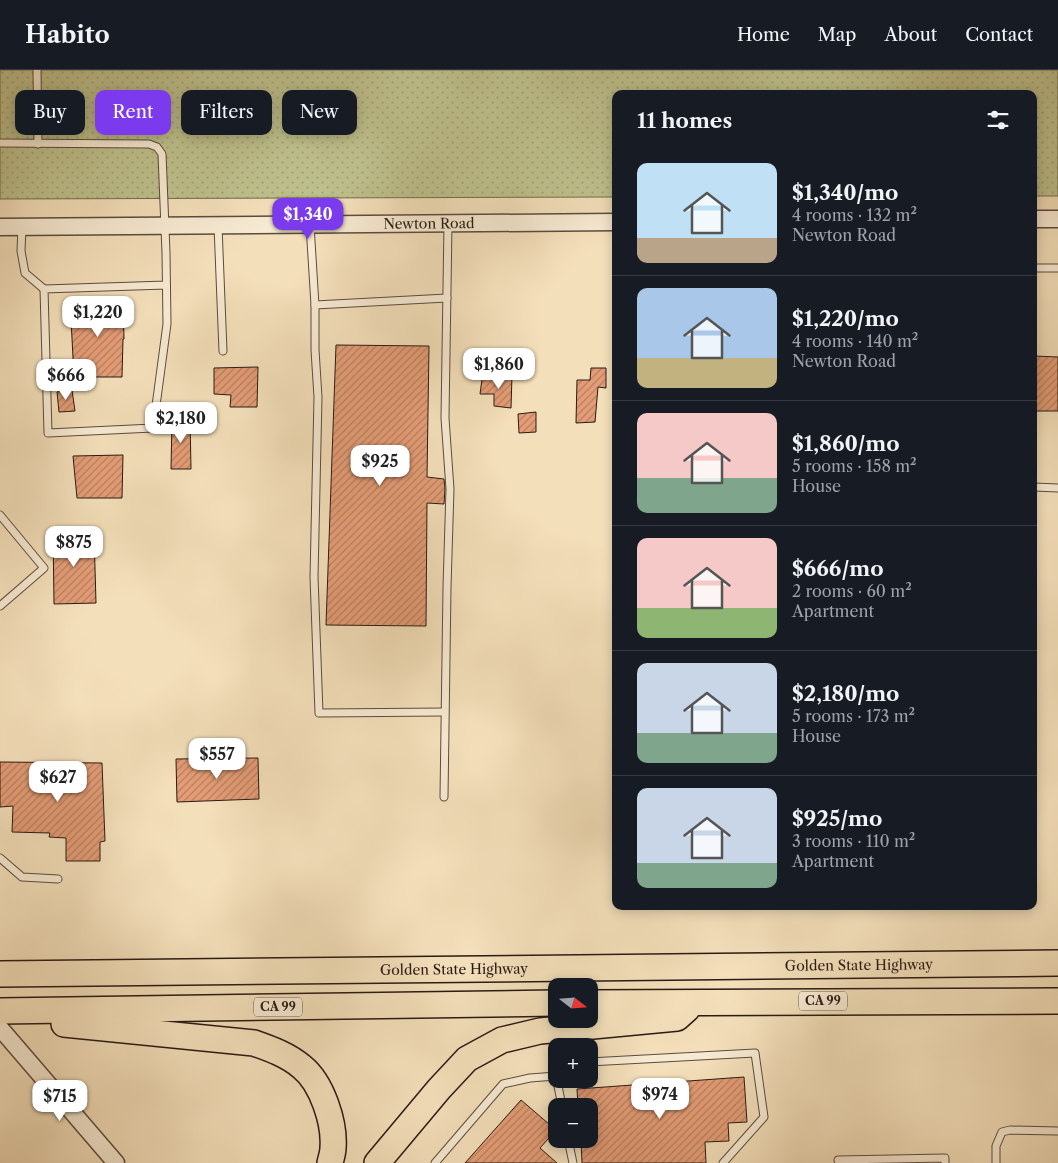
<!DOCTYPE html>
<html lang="en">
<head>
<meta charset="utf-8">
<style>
  :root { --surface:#171b24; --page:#242831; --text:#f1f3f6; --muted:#9ea1a6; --line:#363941; --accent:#7c3aed }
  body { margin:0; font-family:"Libre Caslon Text",serif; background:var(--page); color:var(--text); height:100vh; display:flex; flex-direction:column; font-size:19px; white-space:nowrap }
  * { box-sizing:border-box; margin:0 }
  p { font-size:16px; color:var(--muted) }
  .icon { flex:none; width:28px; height:28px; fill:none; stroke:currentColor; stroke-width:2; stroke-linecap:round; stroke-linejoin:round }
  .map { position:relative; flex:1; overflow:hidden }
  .side { position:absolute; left:612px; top:20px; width:425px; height:820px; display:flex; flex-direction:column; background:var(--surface); border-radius:10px; box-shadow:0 2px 12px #0003 }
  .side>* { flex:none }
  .guide { position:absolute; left:15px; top:20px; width:475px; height:45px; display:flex; gap:10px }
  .needle { width:32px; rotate:107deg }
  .buttons { position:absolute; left:548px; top:908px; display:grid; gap:10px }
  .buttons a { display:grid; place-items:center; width:50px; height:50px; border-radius:10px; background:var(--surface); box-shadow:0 2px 12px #0003; font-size:25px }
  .price { position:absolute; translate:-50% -42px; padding:0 11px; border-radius:10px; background:#fff; color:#222; font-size:16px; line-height:32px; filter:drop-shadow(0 1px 2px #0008) }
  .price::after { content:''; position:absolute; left:50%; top:30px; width:15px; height:11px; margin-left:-8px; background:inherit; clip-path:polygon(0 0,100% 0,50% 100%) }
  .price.selected { background:var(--accent); color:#fff }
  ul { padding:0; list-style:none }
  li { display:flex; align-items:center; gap:15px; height:125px; padding:0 25px }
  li+li { border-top:1px solid var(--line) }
  li span { display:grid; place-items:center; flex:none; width:140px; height:100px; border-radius:10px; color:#555 }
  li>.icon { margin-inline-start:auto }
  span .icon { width:60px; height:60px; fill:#fffc; stroke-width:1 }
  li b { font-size:21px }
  h2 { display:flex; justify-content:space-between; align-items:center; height:60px; padding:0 25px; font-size:21px }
  .tag { padding:0 18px; border-radius:10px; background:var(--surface); box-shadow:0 2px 12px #0003; font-size:18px; line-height:45px }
  .tag.selected { background:var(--accent); color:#fff }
  header { display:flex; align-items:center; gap:30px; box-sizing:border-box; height:70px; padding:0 25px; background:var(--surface); border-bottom:1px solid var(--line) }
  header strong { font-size:24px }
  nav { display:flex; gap:28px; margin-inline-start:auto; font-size:18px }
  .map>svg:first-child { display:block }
  .grass { fill:url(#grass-dots); stroke:#746e50 }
  .building { fill:url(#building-hatch); stroke:#291a14 }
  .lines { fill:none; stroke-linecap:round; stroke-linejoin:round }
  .service-casing { stroke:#5c4b3e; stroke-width:9 }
  .tertiary-casing { stroke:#5c4b3e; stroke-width:19 }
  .motorway-casing { stroke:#291a14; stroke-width:28 }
  .service { stroke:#f7ead2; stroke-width:7 }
  .tertiary { stroke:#f7ead2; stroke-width:16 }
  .motorway { stroke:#f3dfba; stroke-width:25 }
  .labels { text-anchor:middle; stroke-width:5; stroke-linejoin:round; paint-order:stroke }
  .shield { fill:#f7ead2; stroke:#67584d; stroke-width:1 }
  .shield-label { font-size:12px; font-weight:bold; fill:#291a14 }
  .street-label { font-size:14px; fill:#291a14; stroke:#f7ead2 }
</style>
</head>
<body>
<header>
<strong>Habito</strong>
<nav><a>Home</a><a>Map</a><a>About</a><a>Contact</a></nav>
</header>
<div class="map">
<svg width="1058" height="1093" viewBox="0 0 1058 1093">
  <defs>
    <pattern id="grass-dots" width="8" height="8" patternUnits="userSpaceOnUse" patternTransform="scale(1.25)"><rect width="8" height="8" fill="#bec18d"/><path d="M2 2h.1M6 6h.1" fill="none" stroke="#a3a579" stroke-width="1.8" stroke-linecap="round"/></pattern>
    <pattern id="building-hatch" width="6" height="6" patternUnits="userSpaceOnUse" patternTransform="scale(1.25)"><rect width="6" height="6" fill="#e49d76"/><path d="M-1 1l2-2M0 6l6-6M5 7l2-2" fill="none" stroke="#b97f60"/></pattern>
  </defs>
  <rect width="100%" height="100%" fill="#f3dfba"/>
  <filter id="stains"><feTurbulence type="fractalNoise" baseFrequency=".004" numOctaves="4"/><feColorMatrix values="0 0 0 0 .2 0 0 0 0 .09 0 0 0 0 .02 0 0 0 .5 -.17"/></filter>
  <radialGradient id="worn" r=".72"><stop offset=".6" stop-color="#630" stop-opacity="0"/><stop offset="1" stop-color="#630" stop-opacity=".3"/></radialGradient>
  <polygon class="grass" points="0,0 1058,0 1058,126 1034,126 1034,24 616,24 616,127 0,129"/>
  <g class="building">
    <polygon points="75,228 123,230 124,269 123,269 122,307 74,307 71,249 76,241"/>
    <polygon points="336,275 429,276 427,407 444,409 445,419 444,434 427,433 426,556 326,555"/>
    <polygon points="1034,286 1058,287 1058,341 1034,341"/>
    <polygon points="258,297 257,337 230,337 231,325 214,324 214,298"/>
    <polygon points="591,298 606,298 606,318 598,317 595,352 576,353 577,310 590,310"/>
    <polygon points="512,305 511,338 494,336 494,324 480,324 482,309 495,309 495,306"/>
    <polygon points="72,320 75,341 59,342 57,322"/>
    <polygon points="536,342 536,362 519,363 518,344"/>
    <polygon points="172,349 190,349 191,399 171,399"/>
    <polygon points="123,385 122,428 77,428 73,386"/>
    <polygon points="53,462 94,463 96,533 54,534"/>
    <polygon points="258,688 259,729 177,732 176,689"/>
    <polygon points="0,692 102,693 105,771 100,772 100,791 66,791 66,768 49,767 50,763 12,762 13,736 0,737"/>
    <polygon points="744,1007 747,1052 728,1053 729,1071 705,1072 706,1093 582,1093 581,1069 589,1069 589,1036 578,1036 577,1019"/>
    <polygon points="521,1030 556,1060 540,1078 557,1093 465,1093"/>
  </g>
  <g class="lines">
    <g class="service-casing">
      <g id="service">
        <polyline points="37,0 38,74"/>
        <polyline points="0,73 149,74 157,77 162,84 166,183 167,254 153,358 48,363 44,219 166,215"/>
        <polyline points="310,155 315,235 315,280 318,327 314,507 319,643 444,642"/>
        <polyline points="218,156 223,281"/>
        <polyline points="22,157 21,181 25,203 44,219"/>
        <polyline points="1034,198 1058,198"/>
        <polyline points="315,235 447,228"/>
        <polyline points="1034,417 1058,418"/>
        <polyline points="0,445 44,498 0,536"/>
        <polyline points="444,727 447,517 450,419 445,348 448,154"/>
        <polyline points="0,788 22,807 58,809"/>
        <polyline points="589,992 755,983 764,1047 723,1093"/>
        <polyline points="556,1006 562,1036"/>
        <polyline points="568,1069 573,1093"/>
        <polyline points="435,1093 503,1014 530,1008 556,1006"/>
        <polyline points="839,1093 838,1090 945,1088 945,1093"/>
        <polyline points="996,1093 996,1076 1002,1062 1010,1060 1058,1061"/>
      </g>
    </g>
    <g class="tertiary-casing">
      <g id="tertiary">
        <polyline points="1034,149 1058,149"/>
        <path id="s1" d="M0 157 616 152"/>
        <polyline points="0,958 116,1093"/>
      </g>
    </g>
    <g class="motorway-casing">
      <g id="motorway">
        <path id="s2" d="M0 904 1058 893"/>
        <polyline points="589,933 1058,931"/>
        <polyline points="0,941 556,933"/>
        <path d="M64 954 254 973C271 979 288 985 302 997 322 1013 335 1053 333 1078 333 1083 331 1088 330 1093"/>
        <polyline points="377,1093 439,1019 467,989 502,970 540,961 677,948 687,939"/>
      </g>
    </g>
    <use href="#service" class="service"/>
    <use href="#tertiary" class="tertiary"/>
    <use href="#motorway" class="motorway"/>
  </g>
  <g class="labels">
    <g class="shield">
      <rect x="799" y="921.5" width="48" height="19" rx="4"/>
      <rect x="254" y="927.5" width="48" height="19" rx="4"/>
    </g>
    <g class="shield-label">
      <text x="823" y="935">CA 99</text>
      <text x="278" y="941">CA 99</text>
    </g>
    <g class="street-label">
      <text dy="5" stroke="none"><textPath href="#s1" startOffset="429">Newton Road</textPath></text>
      <text dy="5" stroke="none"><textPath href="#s2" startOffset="859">Golden State Highway</textPath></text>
      <text dy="5" stroke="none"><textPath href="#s2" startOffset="454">Golden State Highway</textPath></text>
    </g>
  </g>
  <rect width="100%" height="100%" filter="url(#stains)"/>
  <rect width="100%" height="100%" fill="url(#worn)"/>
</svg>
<div class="buttons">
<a><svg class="needle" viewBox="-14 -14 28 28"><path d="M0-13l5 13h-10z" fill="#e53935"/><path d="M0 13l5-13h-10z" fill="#9ea1a6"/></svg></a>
<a>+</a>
<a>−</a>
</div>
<b class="price selected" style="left:308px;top:170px">$1,340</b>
<b class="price" style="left:98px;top:268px">$1,220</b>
<b class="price" style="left:499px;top:320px">$1,860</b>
<b class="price" style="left:66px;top:331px">$666</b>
<b class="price" style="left:181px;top:374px">$2,180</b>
<b class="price" style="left:380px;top:417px">$925</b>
<b class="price" style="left:74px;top:498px">$875</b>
<b class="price" style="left:217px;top:710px">$557</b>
<b class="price" style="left:58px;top:733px">$627</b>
<b class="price" style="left:660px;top:1050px">$974</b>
<b class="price" style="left:60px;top:1052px">$715</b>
<div class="guide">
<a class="tag">Buy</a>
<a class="tag selected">Rent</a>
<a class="tag">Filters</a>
<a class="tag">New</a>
</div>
<section class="side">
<h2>11 homes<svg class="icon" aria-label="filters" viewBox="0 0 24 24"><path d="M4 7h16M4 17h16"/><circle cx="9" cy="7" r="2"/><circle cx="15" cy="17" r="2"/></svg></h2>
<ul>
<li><span style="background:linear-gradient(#bfe0f5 75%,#b9a48a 0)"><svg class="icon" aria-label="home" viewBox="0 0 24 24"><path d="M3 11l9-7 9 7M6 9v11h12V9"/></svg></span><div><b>$1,340/mo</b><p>4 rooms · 132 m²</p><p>Newton Road</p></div></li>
<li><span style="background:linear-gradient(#a9c7e8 70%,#c2b280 0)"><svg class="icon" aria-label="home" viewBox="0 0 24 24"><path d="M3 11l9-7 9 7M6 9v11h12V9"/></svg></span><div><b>$1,220/mo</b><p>4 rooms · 140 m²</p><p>Newton Road</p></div></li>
<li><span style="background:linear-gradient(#f6c9c9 65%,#7fa58c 0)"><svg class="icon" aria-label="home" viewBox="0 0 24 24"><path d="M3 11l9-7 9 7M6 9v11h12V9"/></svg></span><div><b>$1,860/mo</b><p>5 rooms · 158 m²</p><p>House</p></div></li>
<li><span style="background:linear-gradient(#f6c9c9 70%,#8fb573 0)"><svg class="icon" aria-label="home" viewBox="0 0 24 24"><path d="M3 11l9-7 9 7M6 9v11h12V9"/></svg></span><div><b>$666/mo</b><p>2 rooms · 60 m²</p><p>Apartment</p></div></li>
<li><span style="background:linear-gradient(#c9d6e8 70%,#7fa58c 0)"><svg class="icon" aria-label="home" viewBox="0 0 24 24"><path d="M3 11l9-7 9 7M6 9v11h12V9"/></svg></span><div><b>$2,180/mo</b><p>5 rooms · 173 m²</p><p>House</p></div></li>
<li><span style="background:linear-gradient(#c9d6e8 75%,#7fa58c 0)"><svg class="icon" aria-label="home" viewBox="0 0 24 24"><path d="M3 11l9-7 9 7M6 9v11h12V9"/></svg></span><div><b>$925/mo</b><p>3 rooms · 110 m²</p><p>Apartment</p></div></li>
</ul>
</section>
</div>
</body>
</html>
